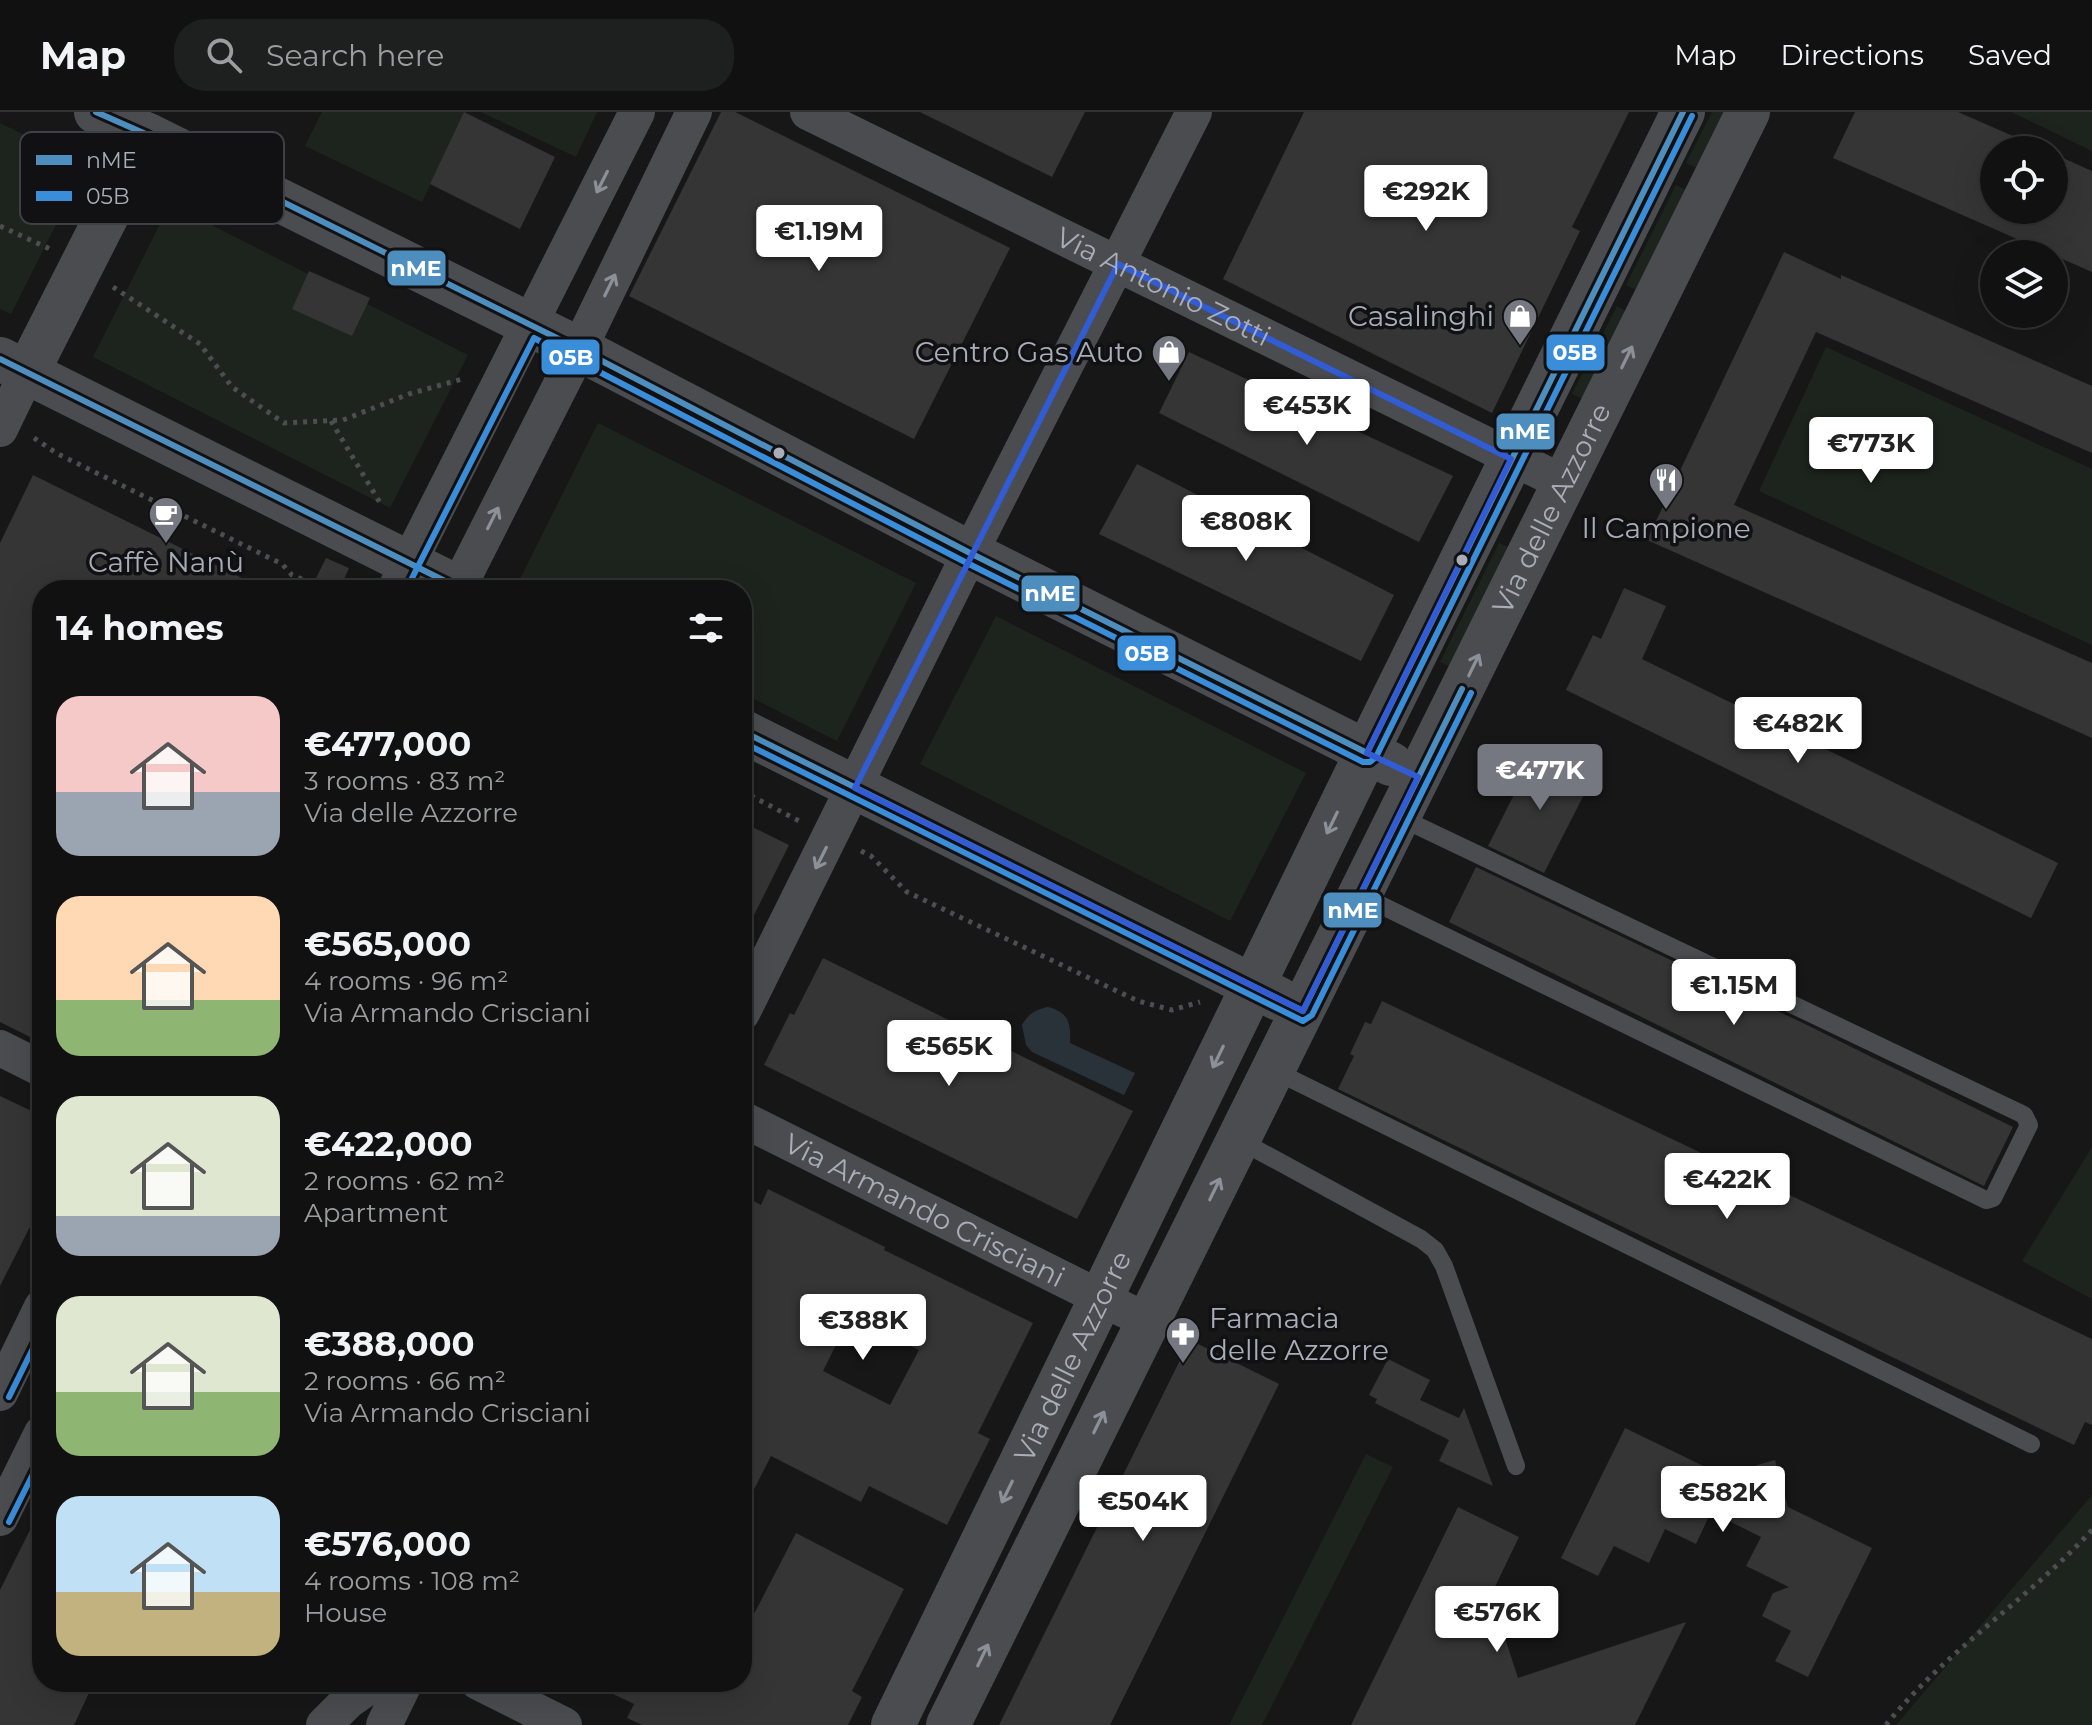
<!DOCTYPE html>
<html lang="en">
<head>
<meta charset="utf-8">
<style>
  :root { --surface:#111; --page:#1e1f1f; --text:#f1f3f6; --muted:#9c9d9f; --line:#303131; --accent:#757880 }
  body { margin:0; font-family:Montserrat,sans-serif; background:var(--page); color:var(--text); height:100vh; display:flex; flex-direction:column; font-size:30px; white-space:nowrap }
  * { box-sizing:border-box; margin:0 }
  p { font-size:26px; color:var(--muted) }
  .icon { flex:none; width:44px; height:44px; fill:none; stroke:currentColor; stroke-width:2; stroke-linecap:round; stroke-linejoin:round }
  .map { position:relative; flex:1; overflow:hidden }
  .side { position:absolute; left:32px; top:468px; width:720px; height:1112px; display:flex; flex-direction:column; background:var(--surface); border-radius:32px; box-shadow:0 8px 32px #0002,0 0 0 2px var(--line) }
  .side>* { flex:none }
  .tools { position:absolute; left:1980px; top:24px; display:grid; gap:16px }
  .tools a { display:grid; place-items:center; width:88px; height:88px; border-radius:50%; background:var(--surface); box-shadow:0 8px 32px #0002,0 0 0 2px var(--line); font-size:40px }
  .price { position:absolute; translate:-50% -68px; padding:0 18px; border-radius:8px; background:#fff; color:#222; font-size:26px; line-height:52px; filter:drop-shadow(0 2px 4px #0008) }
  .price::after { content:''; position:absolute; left:50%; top:48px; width:24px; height:18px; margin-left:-12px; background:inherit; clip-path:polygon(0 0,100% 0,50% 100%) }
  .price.current { background:var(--accent); color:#fff }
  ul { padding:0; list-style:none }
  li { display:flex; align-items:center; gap:24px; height:200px; padding:0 24px }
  li span { display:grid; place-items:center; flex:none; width:224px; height:160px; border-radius:24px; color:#555 }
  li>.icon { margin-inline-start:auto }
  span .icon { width:96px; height:96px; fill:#fffc; stroke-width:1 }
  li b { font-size:34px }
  h2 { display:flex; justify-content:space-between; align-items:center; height:96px; padding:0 24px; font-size:34px }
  header { display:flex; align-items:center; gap:48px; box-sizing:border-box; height:112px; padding:0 40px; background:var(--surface); border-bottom:2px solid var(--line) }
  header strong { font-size:38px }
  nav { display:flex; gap:44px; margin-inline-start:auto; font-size:28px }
  .search { width:560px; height:72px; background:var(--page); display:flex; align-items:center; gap:20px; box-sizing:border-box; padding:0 28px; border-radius:32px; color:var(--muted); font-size:30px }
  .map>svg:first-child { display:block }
  .green { fill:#1d241e }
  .water { fill:#2a3239 }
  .building { fill:#353536; fill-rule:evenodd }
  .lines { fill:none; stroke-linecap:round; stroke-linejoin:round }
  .path { stroke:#4d4e52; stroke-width:5; stroke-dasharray:4 6; stroke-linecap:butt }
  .service { stroke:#4b4c50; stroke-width:18 }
  .minor { stroke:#4b4c50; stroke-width:36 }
  .tertiary { stroke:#4b4c50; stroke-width:44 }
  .bus-1-casing { stroke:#111113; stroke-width:12 }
  .bus-2-casing { stroke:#111113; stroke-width:12 }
  .bus-1 { stroke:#4d8ebf; stroke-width:6 }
  .bus-2 { stroke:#3a8dd9; stroke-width:6 }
  .oneway { stroke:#8c9099 }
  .marked { fill:none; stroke:#325cd3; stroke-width:6; stroke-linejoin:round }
  .bus-dot { fill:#a8adb8; stroke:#111113; stroke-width:3 }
  .labels { text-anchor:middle; stroke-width:7; stroke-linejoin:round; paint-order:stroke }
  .street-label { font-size:28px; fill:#a8adb8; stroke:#111113 }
  .poi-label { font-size:28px; fill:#a8adb8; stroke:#111113; text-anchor:end }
  .key { fill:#111113; stroke:#3e4045; stroke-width:2 }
  .key-label { font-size:22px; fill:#a8adb8 }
  .line-badge { stroke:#111113; stroke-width:3 }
  .badge-label { font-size:22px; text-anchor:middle; font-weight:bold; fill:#fff }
</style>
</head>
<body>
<header>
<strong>Map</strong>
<div class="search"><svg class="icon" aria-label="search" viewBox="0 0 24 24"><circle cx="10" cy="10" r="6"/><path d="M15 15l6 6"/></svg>Search here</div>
<nav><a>Map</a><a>Directions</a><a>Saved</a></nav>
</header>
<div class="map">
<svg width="2092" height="1613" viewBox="0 0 2092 1613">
  <rect width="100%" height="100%" fill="#171717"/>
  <g class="green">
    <polygon points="322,0 465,0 422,90 305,34"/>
    <polygon points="481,0 597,0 576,45"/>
    <polygon points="1712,0 1730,0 1701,58 1686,51"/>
    <polygon points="2011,0 2092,0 2092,39"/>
    <polygon points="0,11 86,53 11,202 0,197"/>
    <polygon points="1676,73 1690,80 1640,180 1626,173"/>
    <polygon points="170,92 468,243 390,396 93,245"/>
    <polygon points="1617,194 1631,202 1587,289 1572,282"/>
    <polygon points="1826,235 2092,357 2092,533 1759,379"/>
    <polygon points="598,311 916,471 837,629 742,581 742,478 537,478 519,469"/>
    <polygon points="1499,431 1514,438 1455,557 1440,550"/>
    <polygon points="996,504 1306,661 1230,809 920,652"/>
    <polygon points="2092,1035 2092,1187 2022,1149"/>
    <polygon points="1366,1342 1393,1355 1262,1613 1229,1613"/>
    <polygon points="2092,1383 2092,1613 1896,1613"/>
  </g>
  <path class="water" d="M1048 895C1069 900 1071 912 1070 931L1135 961 1124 983 1032 940 1026 933 1022 913C1029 901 1035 898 1048 895Z"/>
  <g class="building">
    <polygon points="464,0 555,45 520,117 430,72"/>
    <polygon points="721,0 735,0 1010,136 914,327 629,184"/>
    <polygon points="920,0 1085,0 1052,65"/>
    <polygon points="1304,0 1629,0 1572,115 1580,119 1492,301 1223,167"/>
    <polygon points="1855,0 1958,0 2045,38 1994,38 1994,98 2054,98 2054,42 2092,59 2092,160 1833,46"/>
    <polygon points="1784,140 1841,167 1841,163 2092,274 2092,341 1816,220 1734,393 2092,551 2092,626 1647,428"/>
    <polygon points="309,159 370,186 352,224 292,197"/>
    <polygon points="1189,240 1453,364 1419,430 1159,301"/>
    <polygon points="1137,352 1394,483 1361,549 1099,422"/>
    <polygon points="33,363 266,478 42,478 42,931 0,910 0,431"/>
    <polygon points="326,446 349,456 339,478 310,478"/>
    <polygon points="1624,476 1666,494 1642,547 2058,751 2031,806 1566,578 1593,523 1601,527"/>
    <polygon points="1536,639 1592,667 1544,761 1488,734"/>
    <polygon points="742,710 789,733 742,827"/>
    <polygon points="1476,755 1809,914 2013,1015 1984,1074 1449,810"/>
    <polygon points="823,846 1133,999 1077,1107 764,953 790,901 794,903"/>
    <polygon points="1382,889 2092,1227 2092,1313 2085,1310 2074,1333 1338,977 1354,944 1350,942 1365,910 1371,912"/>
    <polygon points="0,984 42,1004 42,1091 0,1174"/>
    <path d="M768 1077 885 1135 884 1138 1033 1211 978 1321 990 1327 947 1413 869 1374 861 1390 771 1344 742 1401V1083L761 1093ZM850 1205 919 1238 890 1293 823 1259Z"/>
    <polygon points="1190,1228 1279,1272 1110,1613 999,1613"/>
    <polygon points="1388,1247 1430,1268 1420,1288 1459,1306 1464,1296 1493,1374 1439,1349 1449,1328 1375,1291 1377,1287 1369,1283"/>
    <polygon points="1625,1316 1722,1363 1775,1348 1788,1395 1872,1436 1808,1565 1775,1549 1791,1519 1762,1504 1773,1481 1789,1475 1746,1454 1761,1425 1711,1400 1696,1432 1665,1417 1649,1451 1614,1434 1598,1464 1561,1446"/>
    <polygon points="42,1394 42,1570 94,1570 74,1613 0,1613 0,1478"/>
    <polygon points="1458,1395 1519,1425 1491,1483 1518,1566 1686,1510 1635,1613 1351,1613"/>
    <polygon points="796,1421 904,1477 852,1579 862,1585 848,1613 642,1613 627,1606 634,1592 588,1570 742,1570 742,1525"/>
  </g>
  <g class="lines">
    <g class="path">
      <polyline points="0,114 50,137"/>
      <polyline points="113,175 200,232 232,275 284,311 343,308 409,282 462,267"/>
      <polyline points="331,309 382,394"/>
      <polyline points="34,326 58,342 282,452 292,463 327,478"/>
      <polyline points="742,679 801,710"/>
      <polyline points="861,739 871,744 907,780 1138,889 1172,898 1200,890"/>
      <path d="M1886 1613C1946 1538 2028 1488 2092 1418"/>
    </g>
    <g class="service">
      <polyline points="1360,783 1986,1088 1993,1086 2029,1013 2024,1003 1399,705"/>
      <polyline points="1273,958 2031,1332"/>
      <polyline points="1239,1028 1421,1127 1435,1138 1444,1154 1516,1354"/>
    </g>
    <g class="minor">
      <path id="s1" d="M808 0 1564 371"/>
      <polyline points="0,317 27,261"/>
      <polyline points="395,478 637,0"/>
      <polyline points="457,478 579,237 694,0"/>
      <polyline points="742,901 970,441 1194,0"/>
      <polyline points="0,936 42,957"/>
      <path id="s2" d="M742 1007 1149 1210"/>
      <polyline points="0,1281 42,1195"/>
      <polyline points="0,1406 42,1321"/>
      <polyline points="478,1570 564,1613"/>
      <polyline points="324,1613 348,1589 375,1570"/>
      <polyline points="384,1613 405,1570"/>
    </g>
    <g class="tertiary">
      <polyline points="96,0 148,23 579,237 970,441 1391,652"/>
      <polyline points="0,247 463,478"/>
      <polyline points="27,261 148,23"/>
      <polyline points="742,619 1279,887"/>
      <path id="s3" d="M893 1613 1384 605 1683 0"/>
      <path id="s4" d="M948 1613 1748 0"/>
    </g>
    <g class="bus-1-casing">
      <g id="bus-1">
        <polyline points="96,0 148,23 579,237 970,441 1367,641 1683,0"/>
        <polyline points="0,247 463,478"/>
        <polyline points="742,619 1303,899 1462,577"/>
      </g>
    </g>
    <g class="bus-2-casing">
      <g id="bus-2">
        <polyline points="406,478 534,226 965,450 1363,650 1370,650 1376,645 1692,4"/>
        <polyline points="742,630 1303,909 1312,903 1471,581"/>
        <polyline points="9,1285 42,1218"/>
        <polyline points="9,1410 42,1344"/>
      </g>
    </g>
    <use href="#bus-1" class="bus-1"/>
    <use href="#bus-2" class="bus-2"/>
  </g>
  <defs><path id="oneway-shaft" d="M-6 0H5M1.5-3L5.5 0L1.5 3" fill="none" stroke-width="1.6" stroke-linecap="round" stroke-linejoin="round" transform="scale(2)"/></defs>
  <g class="oneway">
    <use href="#oneway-shaft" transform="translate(602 70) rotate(117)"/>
    <use href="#oneway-shaft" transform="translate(610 173) rotate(-64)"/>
    <use href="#oneway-shaft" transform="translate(1627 245) rotate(-64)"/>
    <use href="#oneway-shaft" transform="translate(493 406) rotate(-63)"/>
    <use href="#oneway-shaft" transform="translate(1474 553) rotate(-64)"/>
    <use href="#oneway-shaft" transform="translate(1332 711) rotate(116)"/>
    <use href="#oneway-shaft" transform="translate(821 746) rotate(117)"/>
    <use href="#oneway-shaft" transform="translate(1218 945) rotate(116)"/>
    <use href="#oneway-shaft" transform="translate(1215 1077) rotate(-64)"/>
    <use href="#oneway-shaft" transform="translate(1099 1310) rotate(-64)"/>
    <use href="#oneway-shaft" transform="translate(1007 1380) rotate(116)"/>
    <use href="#oneway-shaft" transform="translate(983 1543) rotate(-64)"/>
  </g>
  <path class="marked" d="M1118 152 1511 347 1367 641 1418 665 1303 899 855 676Z"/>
  <defs>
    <g id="shop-pin" transform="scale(1.8)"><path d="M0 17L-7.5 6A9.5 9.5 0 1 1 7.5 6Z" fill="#757880" stroke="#111113"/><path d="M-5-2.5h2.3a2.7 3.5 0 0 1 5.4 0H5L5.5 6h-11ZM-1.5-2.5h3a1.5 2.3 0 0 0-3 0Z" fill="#fff"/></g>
    <g id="restaurant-pin" transform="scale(1.8)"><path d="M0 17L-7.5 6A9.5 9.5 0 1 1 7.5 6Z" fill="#757880" stroke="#111113"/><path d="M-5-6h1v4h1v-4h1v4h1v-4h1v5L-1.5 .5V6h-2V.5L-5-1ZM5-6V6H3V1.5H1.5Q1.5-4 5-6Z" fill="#fff"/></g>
    <g id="cafe-pin" transform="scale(1.8)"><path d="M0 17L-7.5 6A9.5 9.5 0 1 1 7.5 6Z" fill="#757880" stroke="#111113"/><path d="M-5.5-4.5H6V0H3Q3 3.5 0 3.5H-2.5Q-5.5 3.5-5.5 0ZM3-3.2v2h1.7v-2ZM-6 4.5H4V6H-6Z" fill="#fff"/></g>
    <g id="pharmacy-pin" transform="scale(1.8)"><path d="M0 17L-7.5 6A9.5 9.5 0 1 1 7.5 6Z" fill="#757880" stroke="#111113"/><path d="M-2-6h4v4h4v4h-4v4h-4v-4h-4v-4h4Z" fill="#fff"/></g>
  </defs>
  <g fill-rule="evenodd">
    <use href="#shop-pin" x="1520" y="204"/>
    <use href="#shop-pin" x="1169" y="240"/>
    <use href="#restaurant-pin" x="1666" y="368"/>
    <use href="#cafe-pin" x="166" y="402"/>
    <use href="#pharmacy-pin" x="1183" y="1222"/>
  </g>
  <g class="bus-dot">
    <circle cx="779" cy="341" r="7"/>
    <circle cx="1462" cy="448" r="7"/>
  </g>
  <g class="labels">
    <g class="street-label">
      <text dy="10" stroke="none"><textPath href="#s1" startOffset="396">Via Antonio Zotti</textPath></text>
      <text dy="10" stroke="none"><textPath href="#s4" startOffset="1358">Via delle Azzorre</textPath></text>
      <text dy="10" stroke="none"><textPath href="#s2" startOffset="204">Via Armando Crisciani</textPath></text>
      <text dy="10" stroke="none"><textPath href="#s3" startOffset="410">Via delle Azzorre</textPath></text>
    </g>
    <g class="poi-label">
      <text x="1494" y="214">Casalinghi</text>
      <text x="1143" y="250">Centro Gas Auto</text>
      <text x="1666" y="426" text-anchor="middle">Il Campione</text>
      <text x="166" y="460" text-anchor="middle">Caffè Nanù</text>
      <text x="1209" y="1216" text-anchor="start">Farmacia<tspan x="1209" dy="32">delle Azzorre</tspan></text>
    </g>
  </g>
  <rect x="20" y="20" width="264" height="92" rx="12" class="key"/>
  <rect x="36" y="43" width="36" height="10" fill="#4d8ebf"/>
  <rect x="36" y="79" width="36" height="10" fill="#3a8dd9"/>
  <g class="key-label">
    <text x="86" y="56">nME</text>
    <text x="86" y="92">05B</text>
  </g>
  <g class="line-badge">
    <rect x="386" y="137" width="61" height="38" rx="8" fill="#4d8ebf"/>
    <rect x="1545" y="221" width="61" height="39" rx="8" fill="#3a8dd9"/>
    <rect x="540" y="226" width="61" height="38" rx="8" fill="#3a8dd9"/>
    <rect x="1495" y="300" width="61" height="39" rx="8" fill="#4d8ebf"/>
    <rect x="1020" y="462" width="61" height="39" rx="8" fill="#4d8ebf"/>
    <rect x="1116" y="522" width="61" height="38" rx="8" fill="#3a8dd9"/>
    <rect x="1322" y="779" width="61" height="38" rx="8" fill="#4d8ebf"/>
  </g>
  <g class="badge-label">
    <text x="416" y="164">nME</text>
    <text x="1575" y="248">05B</text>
    <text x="571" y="253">05B</text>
    <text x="1525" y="327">nME</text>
    <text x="1050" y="489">nME</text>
    <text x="1147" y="549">05B</text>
    <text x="1353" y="806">nME</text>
  </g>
</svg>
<div class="tools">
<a><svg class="icon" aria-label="locate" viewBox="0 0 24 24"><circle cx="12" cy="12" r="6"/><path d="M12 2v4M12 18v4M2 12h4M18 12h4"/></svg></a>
<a><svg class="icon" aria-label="layers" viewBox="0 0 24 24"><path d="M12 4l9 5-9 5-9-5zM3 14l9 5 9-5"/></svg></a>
</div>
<b class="price" style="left:1426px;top:121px">€292K</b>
<b class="price" style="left:819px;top:161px">€1.19M</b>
<b class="price" style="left:1307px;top:335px">€453K</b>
<b class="price" style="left:1871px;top:373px">€773K</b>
<b class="price" style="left:1246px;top:451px">€808K</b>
<b class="price" style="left:1798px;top:653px">€482K</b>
<b class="price current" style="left:1540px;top:700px">€477K</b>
<b class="price" style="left:1734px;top:915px">€1.15M</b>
<b class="price" style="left:949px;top:976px">€565K</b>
<b class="price" style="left:1727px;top:1109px">€422K</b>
<b class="price" style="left:863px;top:1250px">€388K</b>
<b class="price" style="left:1723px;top:1422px">€582K</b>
<b class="price" style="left:1143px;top:1431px">€504K</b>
<b class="price" style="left:1497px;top:1542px">€576K</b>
<section class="side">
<h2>14 homes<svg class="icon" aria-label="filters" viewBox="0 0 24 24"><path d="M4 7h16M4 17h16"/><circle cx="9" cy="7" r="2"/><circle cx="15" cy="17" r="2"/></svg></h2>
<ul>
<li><span style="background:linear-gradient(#f6c9c9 60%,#9aa5b1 0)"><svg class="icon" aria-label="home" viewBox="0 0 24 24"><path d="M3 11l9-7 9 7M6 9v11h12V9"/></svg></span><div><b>€477,000</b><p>3 rooms · 83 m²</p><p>Via delle Azzorre</p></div></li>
<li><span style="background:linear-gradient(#ffd9b3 65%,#8fb573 0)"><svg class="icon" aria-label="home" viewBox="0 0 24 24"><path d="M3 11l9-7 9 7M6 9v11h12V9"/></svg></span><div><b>€565,000</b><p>4 rooms · 96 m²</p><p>Via Armando Crisciani</p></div></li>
<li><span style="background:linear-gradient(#dfe7d0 75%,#9aa5b1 0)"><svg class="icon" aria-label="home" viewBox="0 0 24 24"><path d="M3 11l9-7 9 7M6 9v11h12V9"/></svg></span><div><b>€422,000</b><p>2 rooms · 62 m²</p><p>Apartment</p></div></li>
<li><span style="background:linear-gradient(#dfe7d0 60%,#8fb573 0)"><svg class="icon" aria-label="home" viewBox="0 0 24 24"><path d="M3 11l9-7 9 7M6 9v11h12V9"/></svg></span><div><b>€388,000</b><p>2 rooms · 66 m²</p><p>Via Armando Crisciani</p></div></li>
<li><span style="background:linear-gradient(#bfe0f5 60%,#c2b280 0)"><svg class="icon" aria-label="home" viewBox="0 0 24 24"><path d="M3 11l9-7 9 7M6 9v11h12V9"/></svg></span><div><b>€576,000</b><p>4 rooms · 108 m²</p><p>House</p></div></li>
</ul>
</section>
</div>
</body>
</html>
